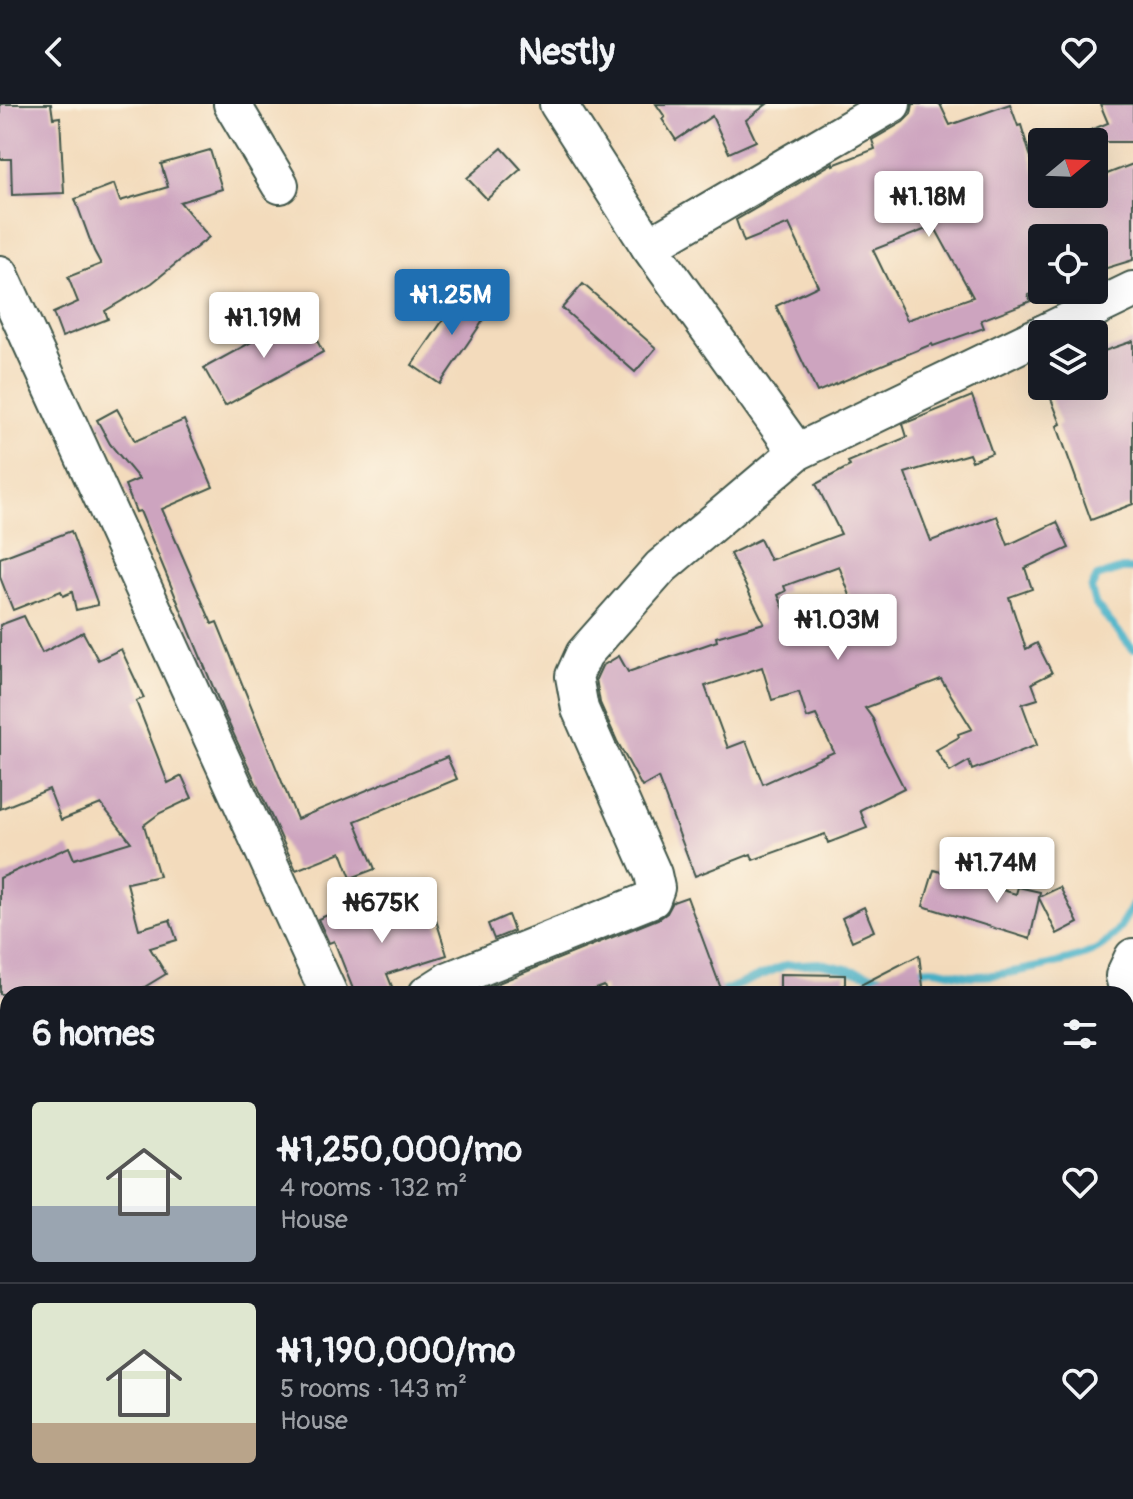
<!DOCTYPE html>
<html lang="en">
<head>
<meta charset="utf-8">
<style>
  :root { --surface:#171b24; --page:#242831; --text:#f1f3f6; --muted:#9ea1a6; --line:#363941; --accent:#1f6fb2 }
  body { margin:0; font-family:Pangolin,sans-serif; background:var(--page); color:var(--text); height:100vh; display:flex; flex-direction:column; font-size:30px; white-space:nowrap }
  * { box-sizing:border-box; margin:0 }
  p { font-size:26px; color:var(--muted) }
  .icon { flex:none; width:44px; height:44px; fill:none; stroke:currentColor; stroke-width:2; stroke-linecap:round; stroke-linejoin:round }
  .map { position:relative; flex:1; overflow:hidden }
  .drawer { position:absolute; left:0px; top:882px; width:1134px; height:514px; display:flex; flex-direction:column; background:var(--surface); border-radius:24px 24px 0 0; box-shadow:0 8px 32px #0002 }
  .drawer>* { flex:none }
  .needle { width:52px; rotate:71deg }
  .controls { position:absolute; left:1028px; top:24px; display:grid; gap:16px }
  .controls a { display:grid; place-items:center; width:80px; height:80px; border-radius:8px; background:var(--surface); box-shadow:0 8px 32px #0002; font-size:40px }
  .price { position:absolute; translate:-50% -68px; padding:0 18px; border-radius:8px; background:#fff; color:#222; font-size:26px; line-height:52px; filter:drop-shadow(0 2px 4px #0008) }
  .price::after { content:''; position:absolute; left:50%; top:48px; width:24px; height:18px; margin-left:-12px; background:inherit; clip-path:polygon(0 0,100% 0,50% 100%) }
  .price.active { background:var(--accent); color:#fff }
  ul { padding:0; list-style:none }
  li { display:flex; align-items:center; gap:24px; height:200px; padding:0 32px }
  li+li { border-top:2px solid var(--line) }
  li span { display:grid; place-items:center; flex:none; width:224px; height:160px; border-radius:8px; color:#555 }
  li>.icon { margin-inline-start:auto }
  span .icon { width:96px; height:96px; fill:#fffc; stroke-width:1 }
  li b { font-size:34px }
  h2 { display:flex; justify-content:space-between; align-items:center; height:96px; padding:0 32px; font-size:34px }
  header { display:flex; justify-content:space-between; align-items:center; height:104px; padding:0 32px; background:var(--surface); font-size:36px; font-weight:700 }
  .map>svg:first-child { display:block }
  .lines { fill:none; stroke-linecap:round; stroke-linejoin:round }
  .stream { stroke:#4bb3c9; stroke-width:8 }
  .building { fill:#cda4bf; fill-rule:evenodd }
  .minor-casing { stroke:#3f5548; stroke-width:40 }
  .minor { stroke:#fff; stroke-width:36 }
</style>
</head>
<body>
<header><svg class="icon" aria-label="back" viewBox="0 0 24 24"><path d="M15 5l-7 7 7 7"/></svg>Nestly<svg class="icon" aria-label="heart" viewBox="0 0 24 24"><path d="M12 20l-8-8c-3-5 5-10 8-4 3-6 11-1 8 4z"/></svg></header>
<div class="map">
<svg width="1133" height="1395" viewBox="0 0 1133 1395">
  <rect width="100%" height="100%" fill="#fcf5e5"/>
  <filter id="ink" filterUnits="userSpaceOnUse"><feTurbulence type="fractalNoise" baseFrequency=".0125" numOctaves="2"/><feDisplacementMap in="SourceGraphic" scale="16" xChannelSelector="R" yChannelSelector="G"/><feConvolveMatrix kernelMatrix="1 2 1 2 8 2 1 2 1" color-interpolation-filters="sRGB"/></filter>
  <filter id="wash" filterUnits="userSpaceOnUse"><feTurbulence type="fractalNoise" baseFrequency=".006" numOctaves="4" result="noise"/><feDisplacementMap in="SourceGraphic" scale="32" xChannelSelector="R" yChannelSelector="G"/><feGaussianBlur stdDeviation="1.8" result="paint"/><feColorMatrix in="noise" values="0 0 0 0 0 0 0 0 0 0 0 0 0 0 0 0 0 1.4 0 .05"/><feComposite in="paint" operator="in"/></filter>
  <g filter="url(#wash)">
    <rect width="100%" height="100%" fill="#f3dbbc"/>
    <g class="lines">
      <g class="stream">
        <polyline points="1133,465 1122,465 1097,473 1091,485 1095,500 1133,545"/>
        <path d="M913 868C940 860 949 871 973 872 998 873 1079 857 1099 844 1115 834 1124 817 1133 801"/>
        <polyline points="717,890 786,861 820,859 885,874"/>
        <polyline points="0,1189 8,1186"/>
      </g>
    </g>
    <g id="blocks">
      <g class="building">
        <polygon points="0,0 51,0 53,14 60,13 64,89 12,91 11,55 0,55"/>
        <polygon points="656,0 767,0 746,16 756,37 729,49 712,12 676,36 662,15 665,13"/>
        <path d="M913 0H940L950 21 1010 0 1018 22 1021 21 1042 90H1094V75L1133 60V156L1094 168V134H1042V186L1028 191 1031 197 981 216 984 224 933 242 932 240 817 288 776 202 818 182 789 120 744 138 736 116 833 59V61L875 45 872 36 903 18 911 10ZM934 122 973 193 907 216 873 146Z"/>
        <polygon points="1100,0 1133,0 1133,38 1062,38 1108,19"/>
        <polygon points="502,44 521,65 487,95 467,74"/>
        <polygon points="210,46 222,85 180,98 209,133 152,179 105,207 108,215 62,233 53,209 78,198 68,173 101,160 94,147 75,95 114,80 120,97 168,83 161,60"/>
        <polygon points="583,180 656,244 635,268 562,204"/>
        <polygon points="464,186 491,205 440,280 412,261"/>
        <polygon points="303,210 323,248 225,302 204,264"/>
        <polygon points="1133,237 1133,400 1091,416 1057,322 1061,320 1046,282 1094,282 1094,264 1102,260 1098,249"/>
        <path d="M972 292 992 349 972 357 969 350 905 369 931 437 997 412 1008 441 1057 418 1069 444 1025 464 1032 485 1009 493 1026 545 1037 539 1052 569 1032 579 1038 595 1022 600 1037 641 972 666 969 657 950 668 936 646 959 633 958 630 972 625 941 575 865 604 873 615 882 641 904 684 860 706 867 724 828 739 825 730 753 756 751 750 695 772 658 674 642 683 617 637 600 599 596 575 602 562 619 552 628 568 717 537 716 533 764 519 730 450 760 435 770 456 841 430 816 380 850 362 848 358 907 333 903 320ZM839 462 855 505 852 506 854 512 798 538 778 491 786 487 784 482ZM762 563 772 596 799 588 807 614 816 611 834 648 763 680 746 637 728 644 705 582Z"/>
        <polygon points="117,305 135,337 184,316 213,383 162,405 212,520 217,518 297,715 447,653 457,675 355,717 375,765 351,774 341,748 296,766 223,607 140,407 136,408 125,381 139,375 110,340 97,316"/>
        <polygon points="71,427 98,501 76,506 72,488 63,492 61,487 13,506 0,473 0,454"/>
        <polygon points="24,512 42,549 83,528 98,556 121,545 144,594 136,597 168,679 182,672 192,694 160,709 144,721 159,772 127,779 139,825 170,816 177,836 150,844 166,870 133,890 0,890 0,774 69,743 74,755 131,738 101,700 61,716 49,685 0,705 0,521"/>
        <polygon points="934,766 1016,790 1018,783 1040,788 1039,793 1060,783 1078,819 1057,830 1039,794 1030,835 923,802"/>
        <polygon points="687,793 723,890 607,890 604,882 582,890 471,890 660,814 667,809 673,798"/>
        <polygon points="359,798 368,820 431,800 447,851 387,870 395,890 355,890 334,837 329,839 318,815"/>
        <polygon points="864,803 874,827 852,837 842,814"/>
        <polygon points="508,811 514,827 494,835 488,820"/>
        <polygon points="919,851 924,890 780,890 780,870 845,871 845,889"/>
      </g>
    </g>
  </g>
  <g filter="url(#ink)">
    <use href="#blocks" fill-opacity="0" stroke="#3f5548" stroke-width="2"/>
    <g class="lines">
      <g class="minor-casing">
        <g id="minor">
          <polyline points="232,0 280,81"/>
          <polyline points="558,0 649,142 797,348"/>
          <polyline points="649,142 892,0"/>
          <polyline points="0,170 329,890"/>
          <polyline points="1042,230 1133,186"/>
          <polyline points="1133,853 1124,872 1133,908"/>
          <polyline points="427,890 449,876 652,795 656,784 653,770 580,605 574,572 584,550 661,463 797,348 1042,230"/>
          <polyline points="0,958 8,979"/>
          <polyline points="1126,1050 1133,1050"/>
          <polyline points="945,1388 946,1395"/>
        </g>
      </g>
      <use href="#minor" class="minor"/>
    </g>
  </g>
</svg>
<div class="controls">
<a><svg class="needle" viewBox="-14 -14 28 28"><path d="M0-13l5 13h-10z" fill="#e53935"/><path d="M0 13l5-13h-10z" fill="#9ea1a6"/></svg></a>
<a><svg class="icon" aria-label="locate" viewBox="0 0 24 24"><circle cx="12" cy="12" r="6"/><path d="M12 2v4M12 18v4M2 12h4M18 12h4"/></svg></a>
<a><svg class="icon" aria-label="layers" viewBox="0 0 24 24"><path d="M12 4l9 5-9 5-9-5zM3 14l9 5 9-5"/></svg></a>
</div>
<b class="price" style="left:929px;top:135px">₦1.18M</b>
<b class="price active" style="left:452px;top:233px">₦1.25M</b>
<b class="price" style="left:264px;top:256px">₦1.19M</b>
<b class="price" style="left:838px;top:558px">₦1.03M</b>
<b class="price" style="left:997px;top:801px">₦1.74M</b>
<b class="price" style="left:382px;top:841px">₦675K</b>
<section class="drawer">
<h2>6 homes<svg class="icon" aria-label="filters" viewBox="0 0 24 24"><path d="M4 7h16M4 17h16"/><circle cx="9" cy="7" r="2"/><circle cx="15" cy="17" r="2"/></svg></h2>
<ul>
<li><span style="background:linear-gradient(#dfe7d0 65%,#9aa5b1 0)"><svg class="icon" aria-label="home" viewBox="0 0 24 24"><path d="M3 11l9-7 9 7M6 9v11h12V9"/></svg></span><div><b>₦1,250,000/mo</b><p>4 rooms · 132 m²</p><p>House</p></div><svg class="icon" aria-label="heart" viewBox="0 0 24 24"><path d="M12 20l-8-8c-3-5 5-10 8-4 3-6 11-1 8 4z"/></svg></li>
<li><span style="background:linear-gradient(#dfe7d0 75%,#b9a48a 0)"><svg class="icon" aria-label="home" viewBox="0 0 24 24"><path d="M3 11l9-7 9 7M6 9v11h12V9"/></svg></span><div><b>₦1,190,000/mo</b><p>5 rooms · 143 m²</p><p>House</p></div><svg class="icon" aria-label="heart" viewBox="0 0 24 24"><path d="M12 20l-8-8c-3-5 5-10 8-4 3-6 11-1 8 4z"/></svg></li>
</ul>
</section>
</div>
</body>
</html>
